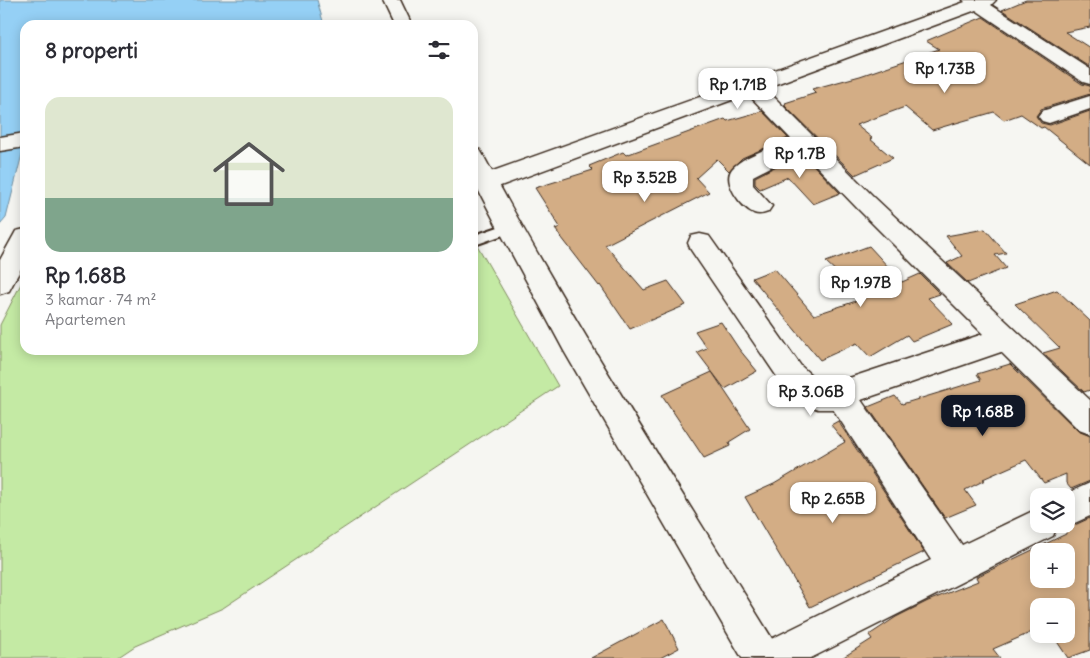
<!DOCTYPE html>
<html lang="id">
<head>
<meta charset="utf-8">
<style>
  :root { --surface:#fff; --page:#f2f2f3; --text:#2b2b33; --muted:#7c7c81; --accent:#111827 }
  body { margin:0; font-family:Delius,sans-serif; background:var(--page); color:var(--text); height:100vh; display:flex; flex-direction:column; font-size:19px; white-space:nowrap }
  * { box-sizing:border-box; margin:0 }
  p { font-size:16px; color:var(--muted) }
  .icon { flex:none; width:28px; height:28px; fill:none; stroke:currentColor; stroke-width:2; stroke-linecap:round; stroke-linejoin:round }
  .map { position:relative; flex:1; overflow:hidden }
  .drawer { position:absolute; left:20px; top:20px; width:458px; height:335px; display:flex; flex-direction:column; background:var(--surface); border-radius:15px; box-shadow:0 2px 12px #0003 }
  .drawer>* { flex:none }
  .fabs { position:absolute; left:1030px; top:488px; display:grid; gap:10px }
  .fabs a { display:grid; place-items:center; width:45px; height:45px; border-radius:10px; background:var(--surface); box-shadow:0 2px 12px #0003; font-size:25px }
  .price { position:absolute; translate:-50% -42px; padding:0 11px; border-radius:10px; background:#fff; color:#222; font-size:16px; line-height:32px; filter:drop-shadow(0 1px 2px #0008) }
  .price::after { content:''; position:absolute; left:50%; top:30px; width:15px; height:11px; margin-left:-8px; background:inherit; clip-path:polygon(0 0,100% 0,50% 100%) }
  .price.on { background:var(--accent); color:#fff }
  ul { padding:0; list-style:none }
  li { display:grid; align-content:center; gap:10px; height:265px; padding:0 25px }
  li span { display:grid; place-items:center; height:155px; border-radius:15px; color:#555 }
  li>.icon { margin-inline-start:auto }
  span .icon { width:90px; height:90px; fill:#fffc; stroke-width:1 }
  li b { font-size:21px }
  h2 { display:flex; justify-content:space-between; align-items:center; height:60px; padding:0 25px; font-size:21px }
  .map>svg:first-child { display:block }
  .green { fill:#c4eaa4; stroke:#808a61 }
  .water { fill:#95d0f5; stroke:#718e9f }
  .building { fill:#d3ad85; stroke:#3b2a1e; fill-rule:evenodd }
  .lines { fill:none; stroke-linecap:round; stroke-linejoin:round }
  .lane-casing { stroke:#3b2a1e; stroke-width:4 }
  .street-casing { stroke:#3b2a1e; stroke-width:3 }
  .secondary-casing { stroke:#3b2a1e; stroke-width:3 }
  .highway-casing { stroke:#3b2a1e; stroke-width:3 }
  .lane { fill:#f6f6f2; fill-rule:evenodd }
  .street { fill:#f6f6f2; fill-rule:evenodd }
  .secondary { fill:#f6f6f2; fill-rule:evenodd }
  .highway { fill:#f6f6f2; fill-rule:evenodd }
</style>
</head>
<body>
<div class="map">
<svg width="1090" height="658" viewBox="0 0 1090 658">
  <rect width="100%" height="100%" fill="#f6f6f2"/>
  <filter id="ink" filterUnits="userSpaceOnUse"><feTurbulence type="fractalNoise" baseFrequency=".02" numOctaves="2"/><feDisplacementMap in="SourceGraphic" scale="10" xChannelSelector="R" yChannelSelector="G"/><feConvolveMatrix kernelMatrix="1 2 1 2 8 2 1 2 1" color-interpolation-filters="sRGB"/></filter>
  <g filter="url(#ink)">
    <polygon class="green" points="473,238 558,386 223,608 135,646 117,658 0,658 0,325 25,276 25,350 472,350"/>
    <polygon class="water" points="0,0 317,0 324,25 25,25 25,142 6,218 0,225"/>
    <g class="building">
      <polygon points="1026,0 1090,0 1090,27 1065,32 1090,48 1090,67 1002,10"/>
      <polygon points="983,17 1082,84 1090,86 1090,94 1041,109 1036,116 1041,123 1050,125 1090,111 1090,164 1044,127 1041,128 1021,114 1004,120 994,112 932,130 905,107 856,125 872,138 870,139 893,158 855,175 784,105 786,104 785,103 816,93 812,89 860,76 939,49 926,41"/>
      <polygon points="762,111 788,138 742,158 729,171 717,159 696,178 709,192 605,245 644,290 668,281 686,305 630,329 600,285 599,286 555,229 560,227 535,188 593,170 589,166 623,152 626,155 725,119 727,121"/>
      <polygon points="802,153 840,193 813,204 788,177 760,189 755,184 755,177"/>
      <polygon points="985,229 1006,253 995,255 1006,268 968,283 947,263 962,256 946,236"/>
      <polygon points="869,246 902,282 920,274 940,294 928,298 953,324 912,341 907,335 870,357 857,343 820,360 752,278 775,269 814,315 865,298 826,262"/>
      <polygon points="1057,290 1090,321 1090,390 1084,392 1043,353 1060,348 1015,304"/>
      <polygon points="721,322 739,349 757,371 725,389 697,352 707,348 695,331"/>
      <polygon points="1010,364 1078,431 1090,436 1090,481 1071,489 1066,483 1066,474 1044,483 1026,460 983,479 985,480 965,490 976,505 945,518 868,407 895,396 902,404 981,380 977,374"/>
      <polygon points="712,372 750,429 729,442 730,446 704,458 662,395"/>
      <polygon points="838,421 924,552 810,607 745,497 774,484 845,442 831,425"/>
      <path d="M1090 518V650L1068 658 1052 634H1066V606H1039V629L993 649 1000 658H842L872 639 869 635 896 617 928 601 978 581 976 577 1066 534V529ZM1039 551H1066V579H1039Z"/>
      <polygon points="664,619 679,648 660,658 591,658"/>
    </g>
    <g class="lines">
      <g class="lane-casing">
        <polygon id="lane" points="510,223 514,225 516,228 514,231 472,246 472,236"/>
      </g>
      <g class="street-casing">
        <g id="street">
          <path d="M963 0H996L991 5 1090 69V84L1083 82 976 10 765 88 874 197 1090 400V434L1079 430 1001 352 861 400 962 545 1039 508V524H1066V496H1061L1090 483V516L1066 527 1058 524 1053 536 811 658H753L759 645 931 560 833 409H818L802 403 786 390 691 250 688 243 691 236 700 234 709 236 801 366 820 383 840 381 983 334 858 209 802 151 753 176V185L772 206 768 212C763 214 759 215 754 213 741 207 722 182 732 169 742 156 776 146 791 139L748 94 495 188 487 190 479 188 475 182 479 176 965 2Z"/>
          <polygon points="1090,96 1090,109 1049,123 1042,121 1038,116 1042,111"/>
          <polygon points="25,229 25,261 9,291 0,294 0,260 16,231"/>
        </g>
      </g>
      <g class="secondary-casing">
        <polygon id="secondary" points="25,133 25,147 0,151 0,137"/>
      </g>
      <g class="highway-casing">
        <g id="highway">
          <polygon points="382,0 400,0 412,25 394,25"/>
          <path d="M472 148 480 150 483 155C573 323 676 483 776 645L782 658H742L564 351 498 228 472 178Z"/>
        </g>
      </g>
      <use href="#lane" class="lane"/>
      <use href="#street" class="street"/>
      <use href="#secondary" class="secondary"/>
      <use href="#highway" class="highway"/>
    </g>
  </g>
</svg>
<div class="fabs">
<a><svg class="icon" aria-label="layers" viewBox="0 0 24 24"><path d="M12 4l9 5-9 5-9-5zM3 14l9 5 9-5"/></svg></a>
<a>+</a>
<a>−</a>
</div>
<b class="price" style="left:945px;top:94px">Rp 1.73B</b>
<b class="price" style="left:738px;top:110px">Rp 1.71B</b>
<b class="price" style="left:800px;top:179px">Rp 1.7B</b>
<b class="price" style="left:645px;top:203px">Rp 3.52B</b>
<b class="price" style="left:861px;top:308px">Rp 1.97B</b>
<b class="price" style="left:811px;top:417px">Rp 3.06B</b>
<b class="price on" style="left:983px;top:437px">Rp 1.68B</b>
<b class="price" style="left:833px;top:524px">Rp 2.65B</b>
<section class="drawer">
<h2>8 properti<svg class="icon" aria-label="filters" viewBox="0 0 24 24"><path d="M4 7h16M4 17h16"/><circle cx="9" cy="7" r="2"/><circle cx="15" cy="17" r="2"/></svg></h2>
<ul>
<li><span style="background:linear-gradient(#dfe7d0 65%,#7fa58c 0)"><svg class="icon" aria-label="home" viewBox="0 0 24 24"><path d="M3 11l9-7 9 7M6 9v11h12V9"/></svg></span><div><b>Rp 1.68B</b><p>3 kamar · 74 m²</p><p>Apartemen</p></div></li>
</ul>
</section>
</div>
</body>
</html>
